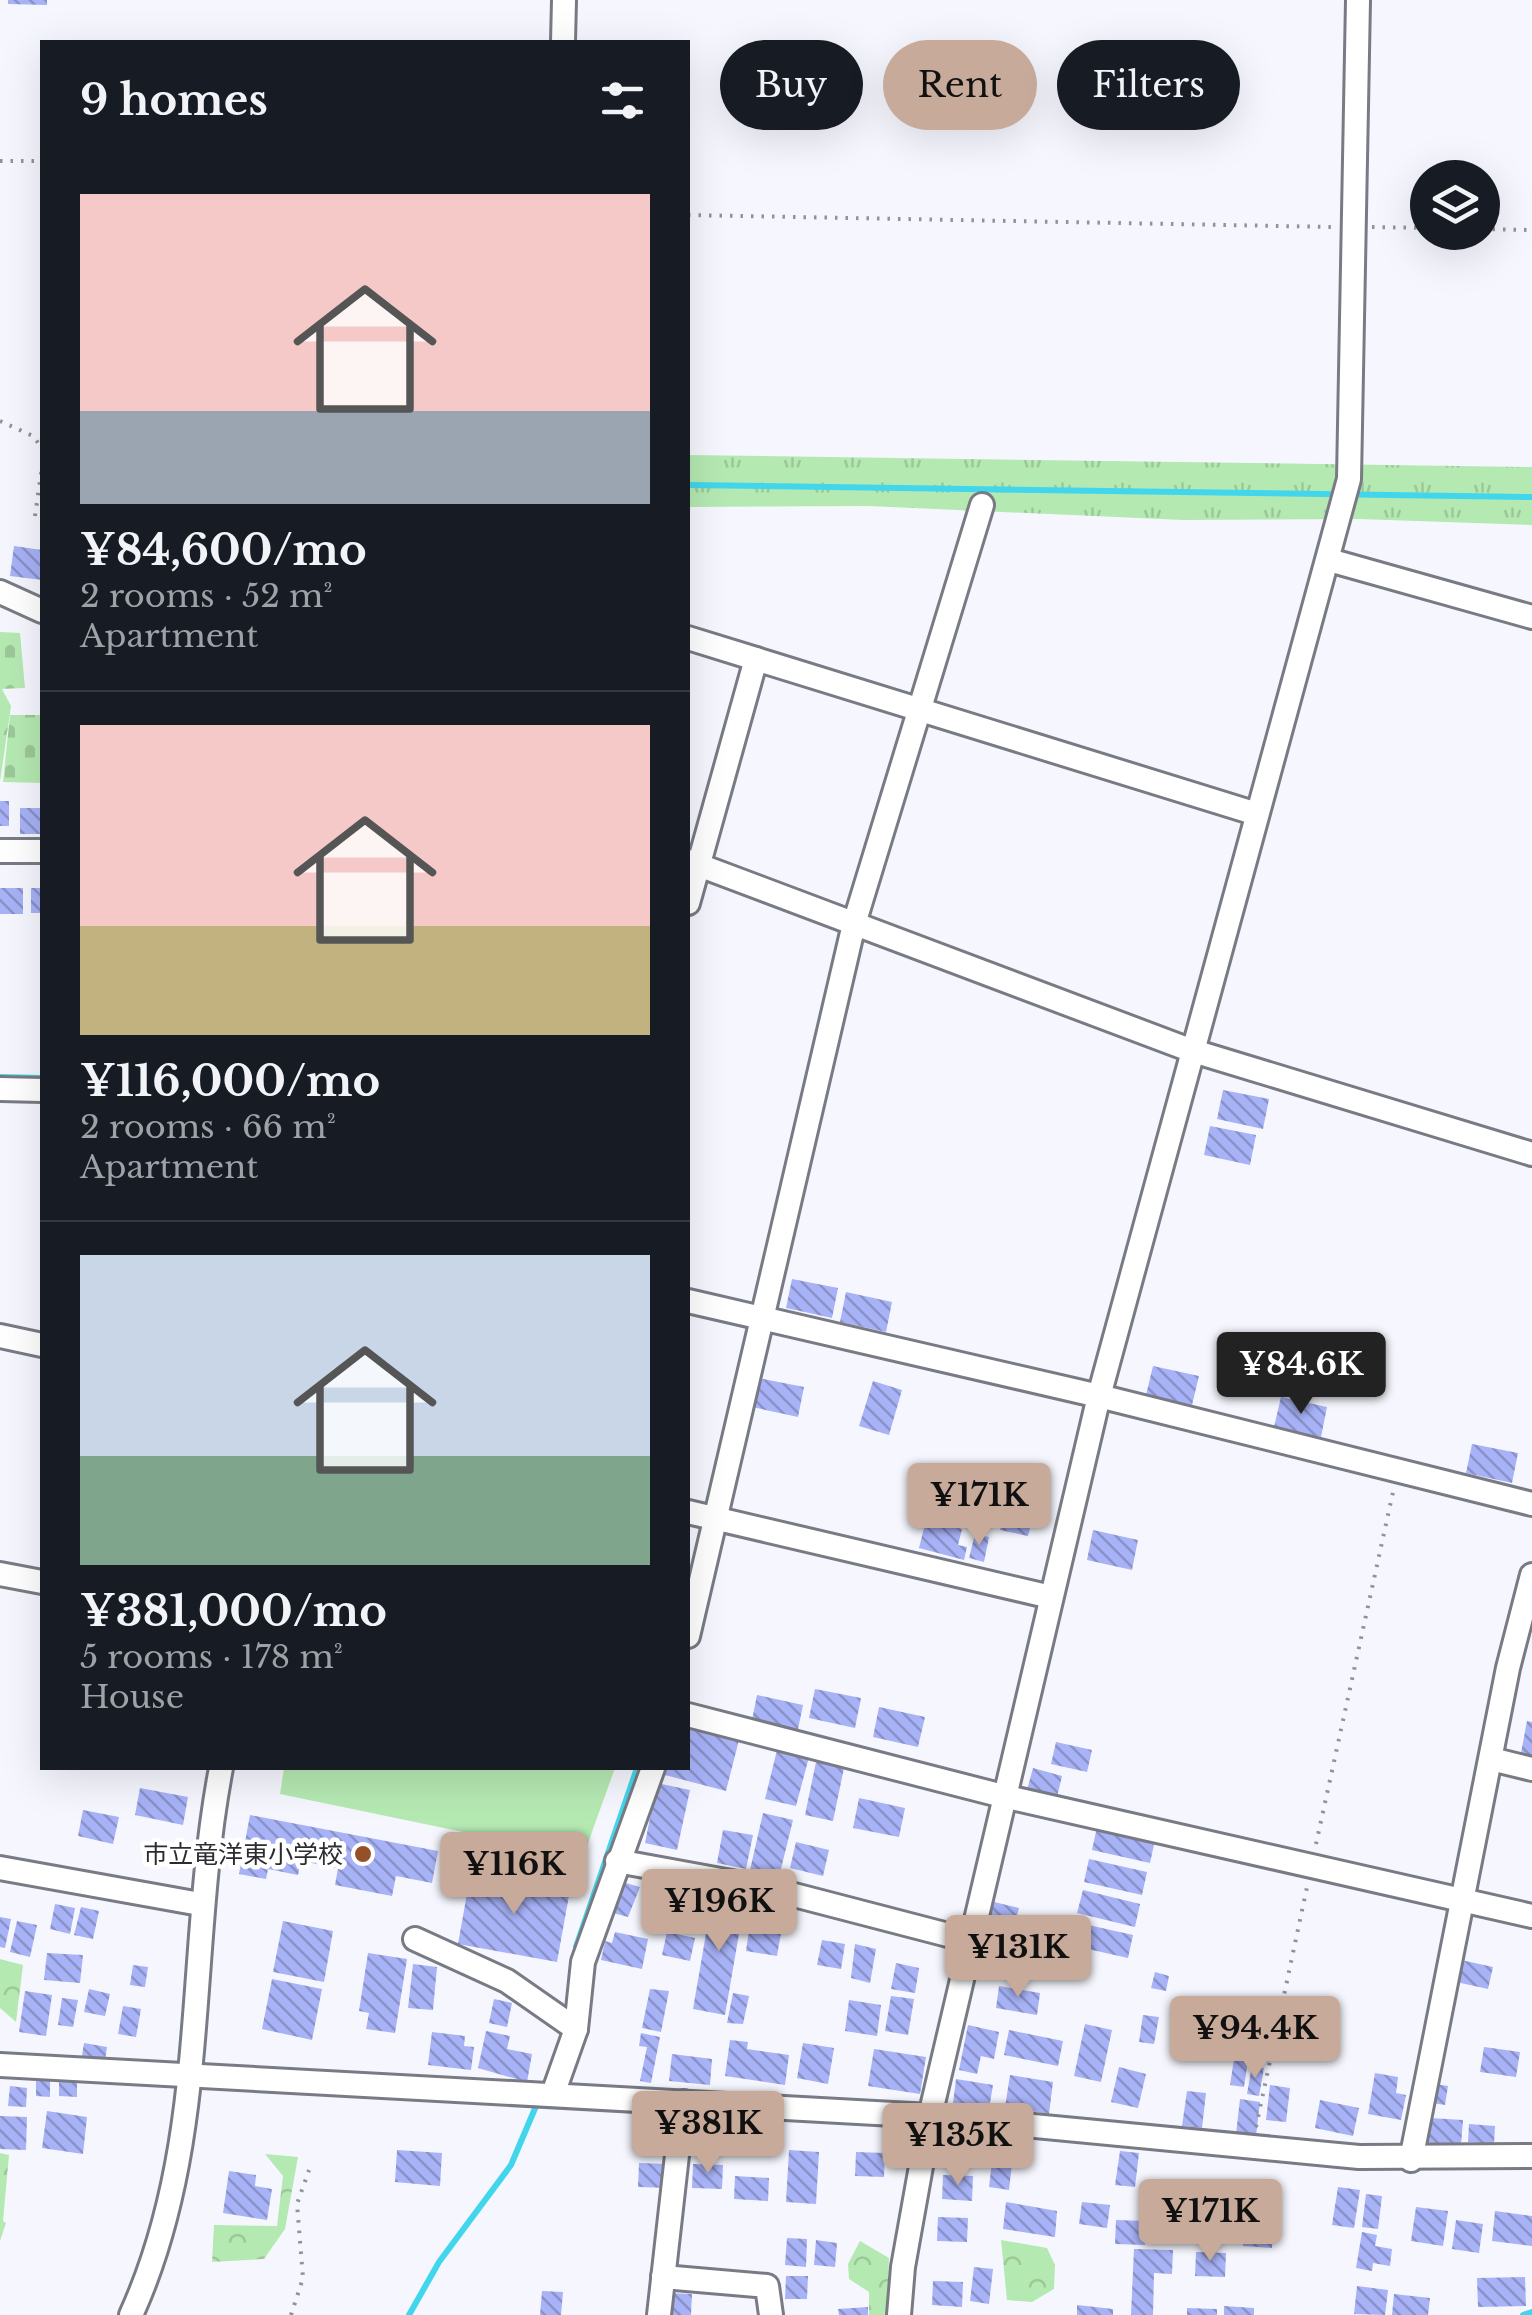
<!DOCTYPE html>
<html lang="en">
<head>
<meta charset="utf-8">
<style>
  :root { --surface:#171b24; --page:#20242c; --text:#f1f3f6; --muted:#9ea1a6; --line:#363941; --accent:#c8aa9a }
  body { margin:0; font-family:"Libre Baskerville","Noto Sans JP",serif; background:var(--page); color:var(--text); height:100vh; display:flex; flex-direction:column; font-size:38px; white-space:nowrap }
  * { box-sizing:border-box; margin:0 }
  p { font-size:32px; color:var(--muted) }
  .icon { flex:none; width:55px; height:55px; fill:none; stroke:currentColor; stroke-width:2; stroke-linecap:round; stroke-linejoin:round }
  .map { position:relative; flex:1; overflow:hidden }
  .side { position:absolute; left:40px; top:40px; width:650px; height:1730px; display:flex; flex-direction:column; background:var(--surface); border-radius:0px; box-shadow:0 10px 40px #0002 }
  .side>* { flex:none }
  .hud { position:absolute; left:720px; top:40px; width:660px; height:90px; display:flex; gap:20px }
  .controls { position:absolute; left:1410px; top:160px; display:grid; gap:20px }
  .controls a { display:grid; place-items:center; width:90px; height:90px; border-radius:50%; background:var(--surface); box-shadow:0 10px 40px #0002; font-size:50px }
  .price { position:absolute; translate:-50% -85px; padding:0 22px; border-radius:10px; background:var(--accent); color:#111; font-size:32px; line-height:65px; filter:drop-shadow(0 2px 5px #0008) }
  .price::after { content:''; position:absolute; left:50%; top:60px; width:30px; height:22px; margin-left:-15px; background:inherit; clip-path:polygon(0 0,100% 0,50% 100%) }
  .price.current { background:#222; color:#fff }
  ul { padding:0; list-style:none }
  li { display:grid; align-content:center; gap:20px; height:530px; padding:0 40px }
  li+li { border-top:2px solid var(--line) }
  li span { display:grid; place-items:center; height:310px; border-radius:0px; color:#555 }
  li>.icon { margin-inline-start:auto }
  span .icon { width:180px; height:180px; fill:#fffc; stroke-width:1 }
  li b { font-size:42px }
  h2 { display:flex; justify-content:space-between; align-items:center; height:120px; padding:0 40px; font-size:42px }
  .tag { padding:0 35px; border-radius:45px; background:var(--surface); box-shadow:0 10px 40px #0002; font-size:35px; line-height:90px }
  .tag.current { background:var(--accent); color:#111 }
  .map>svg:first-child { display:block }
  .grass { fill:url(#grass-tufts) }
  .forest { fill:url(#forest-crowns) }
  .cemetery { fill:url(#cemetery-stones) }
  .green { fill:#b5e9b2 }
  .lines { fill:none; stroke-linecap:round; stroke-linejoin:round }
  .stream { stroke:#42d6ec; stroke-width:6 }
  .building { fill:url(#building-back-hatch) }
  .minor-casing { stroke:#797b84; stroke-width:28 }
  .path { stroke:#919297; stroke-width:4; stroke-dasharray:2.5 8; stroke-linecap:butt }
  .minor { stroke:#fff; stroke-width:22 }
  .poi-dot { fill:#965029; stroke:#fff; stroke-width:4 }
  .labels { text-anchor:middle; stroke-width:9; stroke-linejoin:round; paint-order:stroke }
  .poi-label { font-size:25px; fill:#2b2c30; stroke:#fff; text-anchor:end }
</style>
</head>
<body>
<div class="map">
<svg width="1532" height="2315" viewBox="0 0 1532 2315">
  <defs>
    <pattern id="grass-tufts" width="24" height="20" patternUnits="userSpaceOnUse" patternTransform="scale(2.5)"><rect width="24" height="20" fill="#b5e9b2"/><path d="M3 7l-1-3M5 7V3M7 7l1-3M15 17l-1-3M17 17v-4M19 17l1-3" fill="none" stroke="#9cc899"/></pattern>
    <pattern id="forest-crowns" width="20" height="18" patternUnits="userSpaceOnUse" patternTransform="scale(2.5)"><rect width="20" height="18" fill="#b5e9b2"/><path d="M2 6a3 3 0 1 1 6 0M12 15a3 3 0 1 1 6 0" fill="none" stroke="#9cc899"/></pattern>
    <pattern id="cemetery-stones" width="16" height="16" patternUnits="userSpaceOnUse" patternTransform="scale(2.5)"><rect width="16" height="16" fill="#b5e9b2"/><path d="M2 7V4a2 2 0 0 1 4 0v3zM10 15v-3a2 2 0 0 1 4 0v3z" fill="#9cc899"/></pattern>
    <pattern id="building-back-hatch" width="6" height="6" patternUnits="userSpaceOnUse" patternTransform="scale(2.5)"><rect width="6" height="6" fill="#a7b2f7"/><path d="M-1 5l2 2M0 0l6 6M5-1l2 2" fill="none" stroke="#8891c8"/></pattern>
  </defs>
  <rect width="100%" height="100%" fill="#f6f7fe"/>
  <polygon class="grass" points="688,455 1532,467 1532,525 1358,519 1183,520 868,506 688,507"/>
  <g class="forest">
    <polygon points="2,689 11,706 0,782 0,689"/>
    <polygon points="0,1959 23,1965 16,2022 0,2008"/>
    <polygon points="0,2153 9,2155 3,2221 6,2223 0,2241"/>
    <polygon points="265,2154 298,2157 285,2229 264,2259 212,2262 214,2225 277,2226 283,2176"/>
    <polygon points="1001,2240 1047,2248 1055,2265 1054,2289 1032,2302 1007,2300"/>
    <polygon points="860,2241 889,2258 887,2315 869,2315 869,2292 849,2279 848,2264"/>
  </g>
  <g class="cemetery">
    <polygon points="0,632 20,633 25,688 0,689"/>
    <polygon points="10,715 42,715 42,783 3,782"/>
  </g>
  <polygon class="green" points="284,1768 615,1768 583,1857 280,1794"/>
  <g class="lines">
    <g class="stream">
      <polyline points="688,485 1532,497"/>
      <polyline points="0,1077 42,1078"/>
      <polyline points="576,1947 637,1768"/>
      <polyline points="409,2315 439,2262 511,2165 539,2099"/>
      <polyline points="1523,2315 1532,2312"/>
    </g>
  </g>
  <g class="building">
    <polygon points="8,0 47,0 47,5 8,4"/>
    <polygon points="14,546 42,550 42,580 10,576"/>
    <rect x="0" y="801" width="9" height="25"/>
    <rect x="20" y="808" width="22" height="26"/>
    <rect x="0" y="888" width="23" height="26"/>
    <rect x="31" y="888" width="11" height="25"/>
    <polygon points="1223,1090 1269,1099 1263,1129 1217,1119"/>
    <polygon points="1210,1126 1256,1135 1250,1165 1204,1155"/>
    <polygon points="792,1279 838,1288 832,1318 786,1308"/>
    <polygon points="846,1292 892,1302 886,1332 840,1322"/>
    <polygon points="1153,1366 1199,1376 1192,1405 1146,1395"/>
    <polygon points="758,1378 804,1387 798,1417 752,1407"/>
    <polygon points="873,1381 902,1390 889,1435 859,1426"/>
    <polygon points="1281,1397 1327,1407 1321,1437 1274,1427"/>
    <polygon points="1472,1444 1518,1453 1512,1483 1466,1473"/>
    <polygon points="931,1482 957,1489 951,1510 926,1504"/>
    <polygon points="1006,1507 1034,1513 1028,1536 1000,1530"/>
    <polygon points="926,1520 962,1529 958,1545 967,1547 964,1560 919,1548"/>
    <polygon points="1093,1530 1138,1540 1132,1570 1087,1560"/>
    <polygon points="975,1534 989,1537 984,1562 969,1558"/>
    <polygon points="815,1689 861,1698 855,1728 809,1718"/>
    <polygon points="757,1695 803,1705 797,1734 751,1725"/>
    <polygon points="879,1707 925,1717 918,1747 873,1737"/>
    <polygon points="1527,1721 1532,1722 1532,1755 1521,1753"/>
    <polygon points="688,1726 739,1740 726,1791 665,1775 667,1768 688,1768"/>
    <polygon points="1056,1742 1092,1750 1087,1772 1051,1764"/>
    <polygon points="777,1750 809,1757 796,1806 765,1799"/>
    <polygon points="816,1762 844,1768 833,1821 805,1815"/>
    <polygon points="1033,1768 1062,1776 1057,1797 1027,1790"/>
    <polygon points="657,1783 690,1790 677,1850 645,1843"/>
    <polygon points="140,1788 188,1797 183,1825 135,1815"/>
    <polygon points="859,1798 905,1808 899,1837 853,1828"/>
    <polygon points="83,1810 119,1817 113,1844 78,1836"/>
    <polygon points="763,1813 793,1820 779,1877 750,1870"/>
    <polygon points="250,1815 438,1851 432,1883 396,1876 392,1896 335,1885 338,1868 301,1861 298,1875 268,1869 266,1879 239,1874"/>
    <polygon points="1097,1827 1155,1840 1150,1863 1092,1850"/>
    <polygon points="723,1830 753,1835 746,1869 717,1863"/>
    <polygon points="796,1842 829,1850 823,1876 790,1868"/>
    <polygon points="1089,1859 1147,1872 1142,1895 1084,1882"/>
    <polygon points="471,1871 570,1890 557,1962 458,1944"/>
    <polygon points="622,1882 640,1887 628,1917 613,1913"/>
    <polygon points="1083,1890 1140,1904 1135,1927 1077,1913"/>
    <polygon points="713,1893 745,1899 725,2015 693,2009"/>
    <polygon points="994,1902 1019,1908 1015,1923 990,1916"/>
    <polygon points="55,1904 75,1908 70,1934 50,1929"/>
    <polygon points="81,1907 99,1911 93,1939 74,1935"/>
    <polygon points="0,1917 11,1919 5,1948 0,1947"/>
    <polygon points="17,1921 37,1925 30,1957 10,1952"/>
    <polygon points="283,1921 333,1931 324,1982 273,1972"/>
    <polygon points="1075,1922 1133,1935 1128,1958 1070,1945"/>
    <polygon points="750,1923 782,1927 777,1956 746,1951"/>
    <polygon points="1025,1929 1051,1936 1045,1960 1019,1953"/>
    <polygon points="615,1932 648,1939 642,1969 601,1960 605,1941 612,1943"/>
    <polygon points="667,1932 695,1938 690,1961 662,1955"/>
    <polygon points="986,1932 1006,1936 998,1972 979,1968"/>
    <polygon points="822,1940 845,1944 841,1969 817,1965"/>
    <polygon points="855,1944 876,1949 870,1983 851,1978"/>
    <polygon points="47,1953 83,1955 80,1983 44,1980"/>
    <polygon points="368,1953 407,1959 395,2033 366,2029 369,2013 359,2011"/>
    <polygon points="1461,1960 1493,1967 1488,1989 1456,1982"/>
    <polygon points="896,1963 919,1968 915,1993 891,1989"/>
    <polygon points="413,1964 437,1967 433,2010 408,2008"/>
    <polygon points="133,1965 148,1967 145,1987 130,1985"/>
    <polygon points="1155,1972 1169,1976 1166,1991 1151,1988"/>
    <polygon points="272,1979 322,1989 312,2040 262,2029"/>
    <polygon points="999,1986 1040,1993 1037,2015 996,2008"/>
    <polygon points="89,1989 110,1994 105,2016 84,2012"/>
    <polygon points="650,1989 669,1991 661,2032 642,2028"/>
    <polygon points="25,1991 52,1995 46,2036 19,2032"/>
    <polygon points="733,1993 749,1996 743,2024 727,2023"/>
    <polygon points="891,1996 914,1999 908,2035 885,2031"/>
    <polygon points="62,1998 78,2000 73,2027 58,2025"/>
    <polygon points="494,1999 512,2003 507,2027 489,2023"/>
    <polygon points="849,2000 881,2005 877,2036 845,2031"/>
    <polygon points="123,2006 141,2009 136,2037 118,2034"/>
    <polygon points="1143,2015 1159,2017 1154,2044 1139,2042"/>
    <polygon points="1085,2024 1112,2030 1101,2082 1074,2076"/>
    <polygon points="968,2025 999,2032 994,2059 981,2056 977,2074 959,2070"/>
    <polygon points="1009,2030 1063,2041 1058,2066 1004,2055"/>
    <polygon points="486,2031 510,2036 507,2049 532,2054 527,2082 478,2068"/>
    <polygon points="432,2032 465,2036 464,2046 474,2047 471,2070 428,2065"/>
    <polygon points="641,2033 660,2037 651,2083 640,2081 647,2047 639,2046"/>
    <polygon points="730,2040 748,2042 747,2049 789,2055 785,2085 725,2076"/>
    <polygon points="84,2043 107,2047 105,2060 82,2056"/>
    <polygon points="803,2043 834,2048 828,2084 797,2078"/>
    <polygon points="1484,2047 1520,2052 1516,2077 1480,2072"/>
    <polygon points="874,2049 926,2057 920,2094 868,2086"/>
    <polygon points="672,2054 712,2059 710,2085 669,2081"/>
    <polygon points="1234,2059 1248,2061 1244,2087 1230,2085"/>
    <polygon points="1252,2065 1264,2068 1259,2096 1247,2094"/>
    <polygon points="1119,2067 1146,2074 1138,2108 1111,2102"/>
    <polygon points="1375,2073 1398,2077 1396,2093 1406,2095 1401,2120 1368,2114"/>
    <polygon points="1010,2075 1053,2082 1049,2114 1005,2107"/>
    <polygon points="36,2079 50,2079 50,2097 36,2096"/>
    <polygon points="956,2079 993,2085 989,2109 953,2103"/>
    <polygon points="59,2081 77,2081 77,2097 59,2096"/>
    <polygon points="1435,2084 1448,2086 1445,2105 1432,2103"/>
    <polygon points="1270,2085 1290,2088 1286,2122 1266,2120"/>
    <polygon points="10,2086 27,2088 26,2107 8,2106"/>
    <polygon points="1187,2091 1206,2093 1202,2128 1182,2126"/>
    <polygon points="1240,2099 1260,2102 1256,2136 1236,2134"/>
    <polygon points="1320,2100 1359,2108 1353,2136 1315,2128"/>
    <polygon points="47,2111 87,2117 83,2154 42,2148"/>
    <polygon points="0,2116 27,2117 26,2150 0,2149"/>
    <polygon points="1430,2118 1463,2120 1461,2145 1428,2143"/>
    <polygon points="641,2121 670,2122 669,2147 639,2145"/>
    <polygon points="1469,2124 1495,2126 1494,2144 1468,2142"/>
    <polygon points="695,2126 725,2127 724,2152 694,2150"/>
    <polygon points="397,2150 442,2153 440,2186 395,2182"/>
    <polygon points="789,2150 819,2152 816,2204 786,2202"/>
    <polygon points="1120,2151 1139,2153 1135,2187 1115,2185"/>
    <polygon points="856,2152 885,2153 884,2177 855,2176"/>
    <polygon points="993,2153 1013,2155 1009,2190 989,2187"/>
    <polygon points="639,2163 669,2164 668,2188 638,2187"/>
    <polygon points="693,2164 723,2165 722,2189 692,2188"/>
    <polygon points="229,2171 256,2175 255,2186 272,2189 267,2220 223,2213"/>
    <polygon points="943,2175 973,2176 972,2201 942,2199"/>
    <polygon points="735,2176 769,2178 768,2201 734,2199"/>
    <polygon points="1338,2187 1360,2190 1354,2228 1332,2225"/>
    <polygon points="1366,2194 1382,2196 1378,2229 1362,2227"/>
    <polygon points="1006,2202 1057,2211 1055,2237 1003,2229"/>
    <polygon points="1082,2202 1110,2205 1107,2228 1079,2224"/>
    <polygon points="1416,2207 1448,2211 1443,2246 1411,2241"/>
    <polygon points="1495,2211 1532,2216 1532,2246 1492,2241"/>
    <polygon points="938,2217 968,2218 967,2242 937,2241"/>
    <polygon points="1116,2220 1146,2221 1145,2245 1115,2244"/>
    <polygon points="1456,2220 1483,2224 1479,2253 1452,2249"/>
    <polygon points="1244,2222 1273,2223 1272,2248 1243,2246"/>
    <polygon points="1362,2232 1377,2235 1375,2246 1392,2249 1390,2266 1373,2263 1372,2271 1356,2268"/>
    <polygon points="787,2238 807,2239 806,2267 785,2265"/>
    <polygon points="816,2240 837,2243 835,2267 814,2265"/>
    <polygon points="1134,2249 1173,2250 1172,2274 1154,2273 1153,2315 1131,2315"/>
    <polygon points="1196,2252 1226,2253 1225,2277 1195,2276"/>
    <polygon points="974,2267 993,2269 989,2304 970,2301"/>
    <polygon points="786,2276 808,2276 807,2299 785,2299"/>
    <polygon points="1525,2277 1526,2306 1478,2307 1477,2278"/>
    <polygon points="933,2281 963,2282 962,2307 932,2305"/>
    <polygon points="1357,2286 1388,2290 1385,2315 1354,2314"/>
    <polygon points="542,2291 563,2292 561,2315 540,2315"/>
    <polygon points="668,2293 692,2294 691,2315 668,2315"/>
    <polygon points="1394,2294 1430,2298 1428,2315 1392,2315"/>
    <polygon points="1077,2305 1113,2309 1113,2315 1077,2315"/>
    <polygon points="1224,2306 1254,2308 1254,2315 1224,2315"/>
    <polygon points="868,2307 868,2315 839,2315 838,2309"/>
    <polygon points="1187,2308 1217,2309 1217,2315 1187,2315"/>
  </g>
  <g class="lines">
    <g class="minor-casing">
      <g id="minor">
        <polyline points="563,42 564,0"/>
        <polyline points="1329,560 1532,617"/>
        <polyline points="0,592 42,611"/>
        <polyline points="688,638 1257,814"/>
        <polyline points="0,851 42,851"/>
        <polyline points="688,861 1190,1050 1532,1154"/>
        <polyline points="688,903 756,659"/>
        <polyline points="0,1089 42,1090"/>
        <polyline points="688,1301 1099,1396 1532,1504"/>
        <polyline points="0,1336 42,1345"/>
        <polyline points="688,1512 1051,1597"/>
        <polyline points="0,1574 42,1582"/>
        <polyline points="688,1636 854,924 982,505"/>
        <polyline points="688,1715 1003,1796 1532,1916"/>
        <polyline points="1491,1759 1532,1769"/>
        <polyline points="617,1861 775,1890 971,1941"/>
        <polyline points="0,1868 200,1904"/>
        <polyline points="415,1939 507,1981 576,2029"/>
        <polyline points="0,2065 930,2116 1359,2157 1532,2156"/>
        <polyline points="553,2094 576,2029 583,1962 653,1768"/>
        <polyline points="1411,2160 1508,1668 1532,1575"/>
        <polyline points="663,2277 767,2286 771,2315"/>
        <path d="M131 2315C210 2142 186 1952 221 1768"/>
        <polyline points="659,2315 683,2102"/>
        <polyline points="899,2315 903,2267 930,2116 1099,1396 1349,479 1358,0"/>
      </g>
    </g>
    <g class="path">
      <polyline points="0,161 42,161"/>
      <polyline points="688,215 1333,227"/>
      <polyline points="1372,227 1428,228"/>
      <polyline points="1482,229 1532,230"/>
      <polyline points="0,421 33,436 42,448"/>
      <polyline points="35,516 42,467"/>
      <polyline points="1316,1844 1393,1492"/>
      <polyline points="1256,2127 1307,1887"/>
      <polyline points="291,2315 303,2278 297,2204 309,2170"/>
    </g>
    <use href="#minor" class="minor"/>
  </g>
  <circle class="poi-dot" cx="363" cy="1854" r="10"/>
  <g class="labels">
    <g class="poi-label">
      <text x="343" y="1863">市立竜洋東小学校</text>
    </g>
  </g>
</svg>
<div class="controls">
<a><svg class="icon" aria-label="layers" viewBox="0 0 24 24"><path d="M12 4l9 5-9 5-9-5zM3 14l9 5 9-5"/></svg></a>
</div>
<b class="price current" style="left:1301px;top:1417px">¥84.6K</b>
<b class="price" style="left:979px;top:1548px">¥171K</b>
<b class="price" style="left:514px;top:1917px">¥116K</b>
<b class="price" style="left:719px;top:1954px">¥196K</b>
<b class="price" style="left:1018px;top:2000px">¥131K</b>
<b class="price" style="left:1255px;top:2081px">¥94.4K</b>
<b class="price" style="left:708px;top:2176px">¥381K</b>
<b class="price" style="left:958px;top:2188px">¥135K</b>
<b class="price" style="left:1210px;top:2264px">¥171K</b>
<div class="hud">
<a class="tag">Buy</a>
<a class="tag current">Rent</a>
<a class="tag">Filters</a>
</div>
<section class="side">
<h2>9 homes<svg class="icon" aria-label="filters" viewBox="0 0 24 24"><path d="M4 7h16M4 17h16"/><circle cx="9" cy="7" r="2"/><circle cx="15" cy="17" r="2"/></svg></h2>
<ul>
<li><span style="background:linear-gradient(#f6c9c9 70%,#9aa5b1 0)"><svg class="icon" aria-label="home" viewBox="0 0 24 24"><path d="M3 11l9-7 9 7M6 9v11h12V9"/></svg></span><div><b>¥84,600/mo</b><p>2 rooms · 52 m²</p><p>Apartment</p></div></li>
<li><span style="background:linear-gradient(#f6c9c9 65%,#c2b280 0)"><svg class="icon" aria-label="home" viewBox="0 0 24 24"><path d="M3 11l9-7 9 7M6 9v11h12V9"/></svg></span><div><b>¥116,000/mo</b><p>2 rooms · 66 m²</p><p>Apartment</p></div></li>
<li><span style="background:linear-gradient(#c9d6e8 65%,#7fa58c 0)"><svg class="icon" aria-label="home" viewBox="0 0 24 24"><path d="M3 11l9-7 9 7M6 9v11h12V9"/></svg></span><div><b>¥381,000/mo</b><p>5 rooms · 178 m²</p><p>House</p></div></li>
</ul>
</section>
</div>
</body>
</html>
